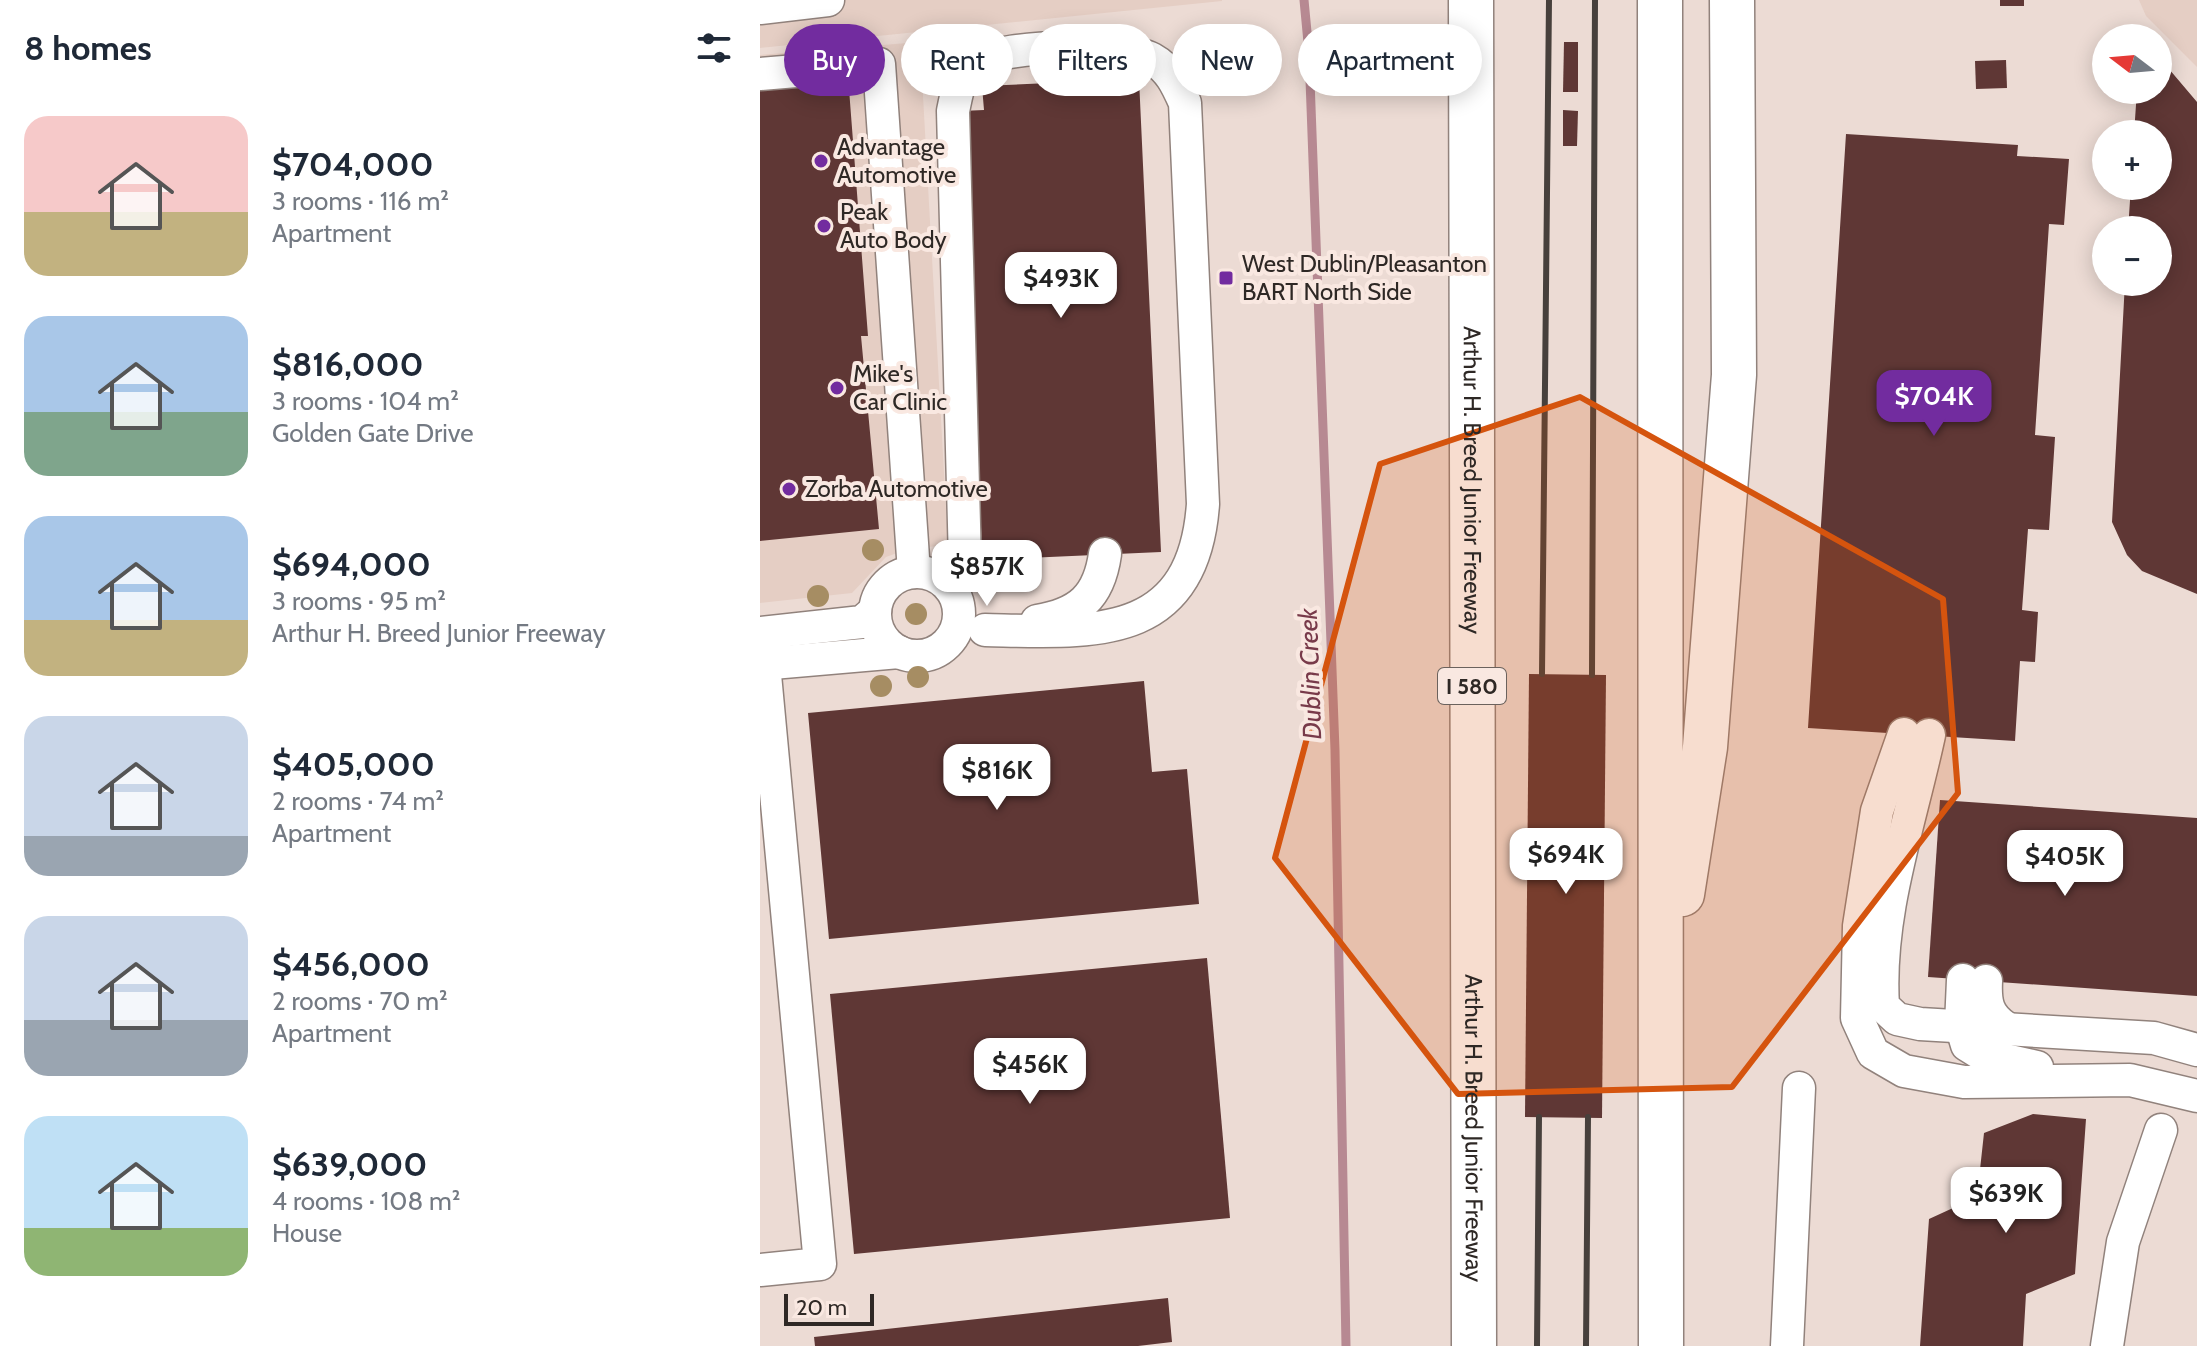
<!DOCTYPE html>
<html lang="en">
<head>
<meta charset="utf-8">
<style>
  :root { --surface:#fff; --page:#f6f6f7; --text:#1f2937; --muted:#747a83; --accent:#722c9f }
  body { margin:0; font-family:Cabin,sans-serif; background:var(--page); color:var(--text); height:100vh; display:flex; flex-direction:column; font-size:30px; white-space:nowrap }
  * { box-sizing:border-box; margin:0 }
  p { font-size:26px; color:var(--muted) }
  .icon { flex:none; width:44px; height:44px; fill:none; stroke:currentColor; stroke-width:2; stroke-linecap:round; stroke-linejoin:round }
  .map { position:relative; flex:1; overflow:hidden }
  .sheet { display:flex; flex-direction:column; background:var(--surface); width:760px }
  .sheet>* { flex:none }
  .banner { position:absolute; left:24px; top:24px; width:760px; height:72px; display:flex; gap:16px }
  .needle { width:52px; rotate:286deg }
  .tools { position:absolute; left:1332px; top:24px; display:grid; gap:16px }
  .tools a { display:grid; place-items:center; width:80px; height:80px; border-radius:50%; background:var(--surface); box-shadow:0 4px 20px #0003; font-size:40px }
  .scale { position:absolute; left:24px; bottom:20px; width:90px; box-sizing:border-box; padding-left:8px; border:4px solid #2e2825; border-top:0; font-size:22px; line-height:28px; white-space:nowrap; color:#2e2825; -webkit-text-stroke:6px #f9e8e1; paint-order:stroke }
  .price { position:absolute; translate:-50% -68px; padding:0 18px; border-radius:16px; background:#fff; color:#222; font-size:26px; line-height:52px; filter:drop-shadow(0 2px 4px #0008) }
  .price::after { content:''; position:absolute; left:50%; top:48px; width:24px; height:18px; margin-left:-12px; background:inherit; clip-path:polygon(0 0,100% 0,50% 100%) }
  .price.on { background:var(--accent); color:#fff }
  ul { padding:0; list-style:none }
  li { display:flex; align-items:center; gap:24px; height:200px; padding:0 24px }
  li span { display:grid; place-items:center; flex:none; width:224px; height:160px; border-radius:24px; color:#555 }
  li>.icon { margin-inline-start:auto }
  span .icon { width:96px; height:96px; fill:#fffc; stroke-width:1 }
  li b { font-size:34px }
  h2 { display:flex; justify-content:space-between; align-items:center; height:96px; padding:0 24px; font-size:34px }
  .tag { padding:0 28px; border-radius:36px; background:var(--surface); box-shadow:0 4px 20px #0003; font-size:28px; line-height:72px }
  .tag.on { background:var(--accent); color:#fff }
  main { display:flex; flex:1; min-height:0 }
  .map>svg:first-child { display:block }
  .built { fill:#e5cec4 }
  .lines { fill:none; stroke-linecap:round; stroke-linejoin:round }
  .stream { stroke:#b78992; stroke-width:9 }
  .building { fill:#5f3735 }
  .minor-casing { stroke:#91827c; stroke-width:35 }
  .highway-casing { stroke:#91827c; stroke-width:47 }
  .minor { stroke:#fff; stroke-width:32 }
  .highway { stroke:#fff; stroke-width:44 }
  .rail { stroke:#47403c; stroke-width:6 }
  .tree { fill:#a68d63 }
  .marked { fill:#d5540e; fill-opacity:0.2; stroke:#d5540e; stroke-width:6; stroke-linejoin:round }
  .poi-dot { fill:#722c9f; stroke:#f9e8e1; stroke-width:3 }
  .labels { text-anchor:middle; stroke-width:8; stroke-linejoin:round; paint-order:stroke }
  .shield { fill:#f9e8e1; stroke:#6b625d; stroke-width:2 }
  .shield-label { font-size:22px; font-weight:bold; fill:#2e2825 }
  .poi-label { font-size:24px; fill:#2e2825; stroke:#f9e8e1; text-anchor:start }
  .street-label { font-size:24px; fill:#2e2825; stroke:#f9e8e1 }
  .water-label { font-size:26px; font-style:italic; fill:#783a4a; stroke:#f9e8e1 }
</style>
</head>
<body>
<main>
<section class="sheet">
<h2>8 homes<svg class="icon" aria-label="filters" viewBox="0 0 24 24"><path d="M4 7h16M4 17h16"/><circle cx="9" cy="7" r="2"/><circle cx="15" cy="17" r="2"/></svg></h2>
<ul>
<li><span style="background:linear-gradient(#f6c9c9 60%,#c2b280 0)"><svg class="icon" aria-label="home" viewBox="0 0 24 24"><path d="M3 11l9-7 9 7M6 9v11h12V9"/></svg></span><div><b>$704,000</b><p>3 rooms · 116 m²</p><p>Apartment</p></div></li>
<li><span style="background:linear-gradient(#a9c7e8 60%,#7fa58c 0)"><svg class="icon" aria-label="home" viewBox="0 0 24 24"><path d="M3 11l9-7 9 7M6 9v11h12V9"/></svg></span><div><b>$816,000</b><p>3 rooms · 104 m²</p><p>Golden Gate Drive</p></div></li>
<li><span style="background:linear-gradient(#a9c7e8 65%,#c2b280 0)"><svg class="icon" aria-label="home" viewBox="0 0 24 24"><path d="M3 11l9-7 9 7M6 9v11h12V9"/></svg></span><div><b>$694,000</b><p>3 rooms · 95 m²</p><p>Arthur H. Breed Junior Freeway</p></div></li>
<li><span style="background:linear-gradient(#c9d6e8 75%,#9aa5b1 0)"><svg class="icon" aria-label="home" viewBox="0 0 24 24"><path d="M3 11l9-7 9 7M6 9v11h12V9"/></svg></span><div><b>$405,000</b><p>2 rooms · 74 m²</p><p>Apartment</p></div></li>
<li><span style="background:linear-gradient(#c9d6e8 65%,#9aa5b1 0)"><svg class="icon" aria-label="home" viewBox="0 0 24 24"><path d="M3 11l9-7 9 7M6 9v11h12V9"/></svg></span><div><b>$456,000</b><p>2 rooms · 70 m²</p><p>Apartment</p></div></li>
<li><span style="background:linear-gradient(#bfe0f5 70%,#8fb573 0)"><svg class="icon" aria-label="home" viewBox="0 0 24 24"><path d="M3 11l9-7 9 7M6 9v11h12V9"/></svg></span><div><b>$639,000</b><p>4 rooms · 108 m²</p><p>House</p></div></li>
</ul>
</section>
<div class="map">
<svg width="1437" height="1346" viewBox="0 0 1437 1346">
  <rect width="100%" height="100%" fill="#ecdbd4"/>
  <g class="built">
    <polygon points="0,0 462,0 462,1 0,48"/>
    <polygon points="1379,0 1437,0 1437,67 1386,16"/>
    <polygon points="160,42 188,545 148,549 126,557 92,593 0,603 0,55"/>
  </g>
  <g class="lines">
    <polyline class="stream" points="544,0 549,53 575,750 586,1346"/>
  </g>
  <g class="building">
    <rect x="1240" y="0" width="24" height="6"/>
    <polygon points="804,42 818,42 818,92 803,92"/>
    <polygon points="1398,56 1437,102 1437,594 1382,571 1367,555 1352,522 1365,282 1398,282 1398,230 1368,230 1371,186 1398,186 1398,134 1374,134 1377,90 1398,90"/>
    <polygon points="1246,60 1247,88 1216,89 1215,61"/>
    <polygon points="88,76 108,336 101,336 119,529 0,541 0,85"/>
    <polygon points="379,79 401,552 244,559 244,546 222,548 201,111 224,110 222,86"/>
    <polygon points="803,110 818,111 817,146 803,146"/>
    <polygon points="1086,134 1258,145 1257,156 1309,159 1304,225 1289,224 1275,435 1295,437 1289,530 1268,529 1262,610 1278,612 1275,662 1260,661 1255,741 1048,728"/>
    <polygon points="769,674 846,675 842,1118 765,1117"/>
    <polygon points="384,681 392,772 427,769 439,904 69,939 48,713"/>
    <polygon points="1180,800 1437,818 1437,996 1168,977"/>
    <polygon points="447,958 470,1218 94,1254 70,994"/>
    <polygon points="1273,1114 1326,1119 1315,1274 1266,1294 1263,1346 1160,1346 1169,1219 1217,1197 1224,1133"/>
    <polygon points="408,1298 412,1342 378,1346 55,1346 54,1337"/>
  </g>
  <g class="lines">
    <g class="minor-casing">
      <g id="minor">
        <polyline points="0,8 68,0"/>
        <polyline points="0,74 119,64 154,572"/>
        <circle cx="157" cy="614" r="42"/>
        <path d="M191 589 205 562 193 111C197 93 199 72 216 62 246 44 361 43 392 59 410 69 417 85 425 103L443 504C433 643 332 632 225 630"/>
        <path d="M277 621C319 614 339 597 345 554"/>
        <polyline points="0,633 102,622 115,611"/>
        <polyline points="0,664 139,652"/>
        <polyline points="1144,734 1117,811 1099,926 1097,1018 1113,1053 1144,1071 1204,1082 1370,1080 1437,1096"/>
        <path d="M1169 735C1150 824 1117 914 1123 1006L1137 1019 1160 1024 1394 1038 1437 1050"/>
        <polyline points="1203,980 1201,1025 1207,1045 1223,1055 1277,1067"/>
        <path d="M1226 981C1225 1002 1227 1015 1245 1027"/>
        <polyline points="0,1270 60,1264 4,664"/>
        <polyline points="1027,1346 1039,1088"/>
        <polyline points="1347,1346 1363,1242 1401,1130"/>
      </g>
    </g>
    <g class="highway-casing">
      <g id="highway">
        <path id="s1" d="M711 0 714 1346"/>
        <polyline points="900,0 901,1346"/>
        <polyline points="922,894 945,747 974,375 972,0"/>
      </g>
    </g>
    <use href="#minor" class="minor"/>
    <use href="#highway" class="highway"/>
    <g class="rail">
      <polyline points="782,674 789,0"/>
      <polyline points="832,675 835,0"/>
      <polyline points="777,1346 779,1117"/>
      <polyline points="826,1346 828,1117"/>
    </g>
  </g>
  <g class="tree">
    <circle cx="113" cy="550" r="11"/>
    <circle cx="58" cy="596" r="11"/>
    <circle cx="156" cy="614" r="11"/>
    <circle cx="158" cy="677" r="11"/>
    <circle cx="121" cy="686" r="11"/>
  </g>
  <path class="marked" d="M820 397 1183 599 1198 793 972 1087 698 1094 515 858 620 464Z"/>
  <g class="poi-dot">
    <circle cx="61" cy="161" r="8"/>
    <circle cx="64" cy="226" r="8"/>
    <rect x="458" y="270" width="16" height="16" rx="4"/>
    <circle cx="77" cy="388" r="8"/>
    <circle cx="29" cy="489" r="8"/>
  </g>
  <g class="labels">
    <rect class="shield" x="678" y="668" width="68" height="36" rx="6"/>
    <g class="shield-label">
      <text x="712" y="694">I 580</text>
    </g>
    <g class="poi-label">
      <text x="77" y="155">Advantage<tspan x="77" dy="28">Automotive</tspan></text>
      <text x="80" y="220">Peak<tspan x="80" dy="28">Auto Body</tspan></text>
      <text x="482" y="272">West Dublin/Pleasanton<tspan x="482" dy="28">BART North Side</tspan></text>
      <text x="93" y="382">Mike's<tspan x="93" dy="28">Car Clinic</tspan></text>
      <text x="45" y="497">Zorba Automotive</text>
    </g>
    <g class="street-label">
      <text dy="8" stroke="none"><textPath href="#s1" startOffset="480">Arthur H. Breed Junior Freeway</textPath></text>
      <text dy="8" stroke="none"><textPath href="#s1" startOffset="1128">Arthur H. Breed Junior Freeway</textPath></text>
    </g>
    <g class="water-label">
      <text transform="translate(550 674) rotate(-92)" y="9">Dublin Creek</text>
    </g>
  </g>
</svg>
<div class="tools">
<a><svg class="needle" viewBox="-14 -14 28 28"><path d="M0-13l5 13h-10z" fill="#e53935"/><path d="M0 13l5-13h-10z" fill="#747a83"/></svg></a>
<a>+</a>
<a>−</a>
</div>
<div class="scale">20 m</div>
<b class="price" style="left:301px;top:320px">$493K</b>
<b class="price on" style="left:1174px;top:438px">$704K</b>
<b class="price" style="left:227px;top:608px">$857K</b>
<b class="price" style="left:237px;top:812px">$816K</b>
<b class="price" style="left:806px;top:896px">$694K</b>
<b class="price" style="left:1305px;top:898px">$405K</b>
<b class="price" style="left:270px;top:1106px">$456K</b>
<b class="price" style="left:1246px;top:1235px">$639K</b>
<div class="banner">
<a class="tag on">Buy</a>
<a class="tag">Rent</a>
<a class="tag">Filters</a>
<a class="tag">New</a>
<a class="tag">Apartment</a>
</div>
</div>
</main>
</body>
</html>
